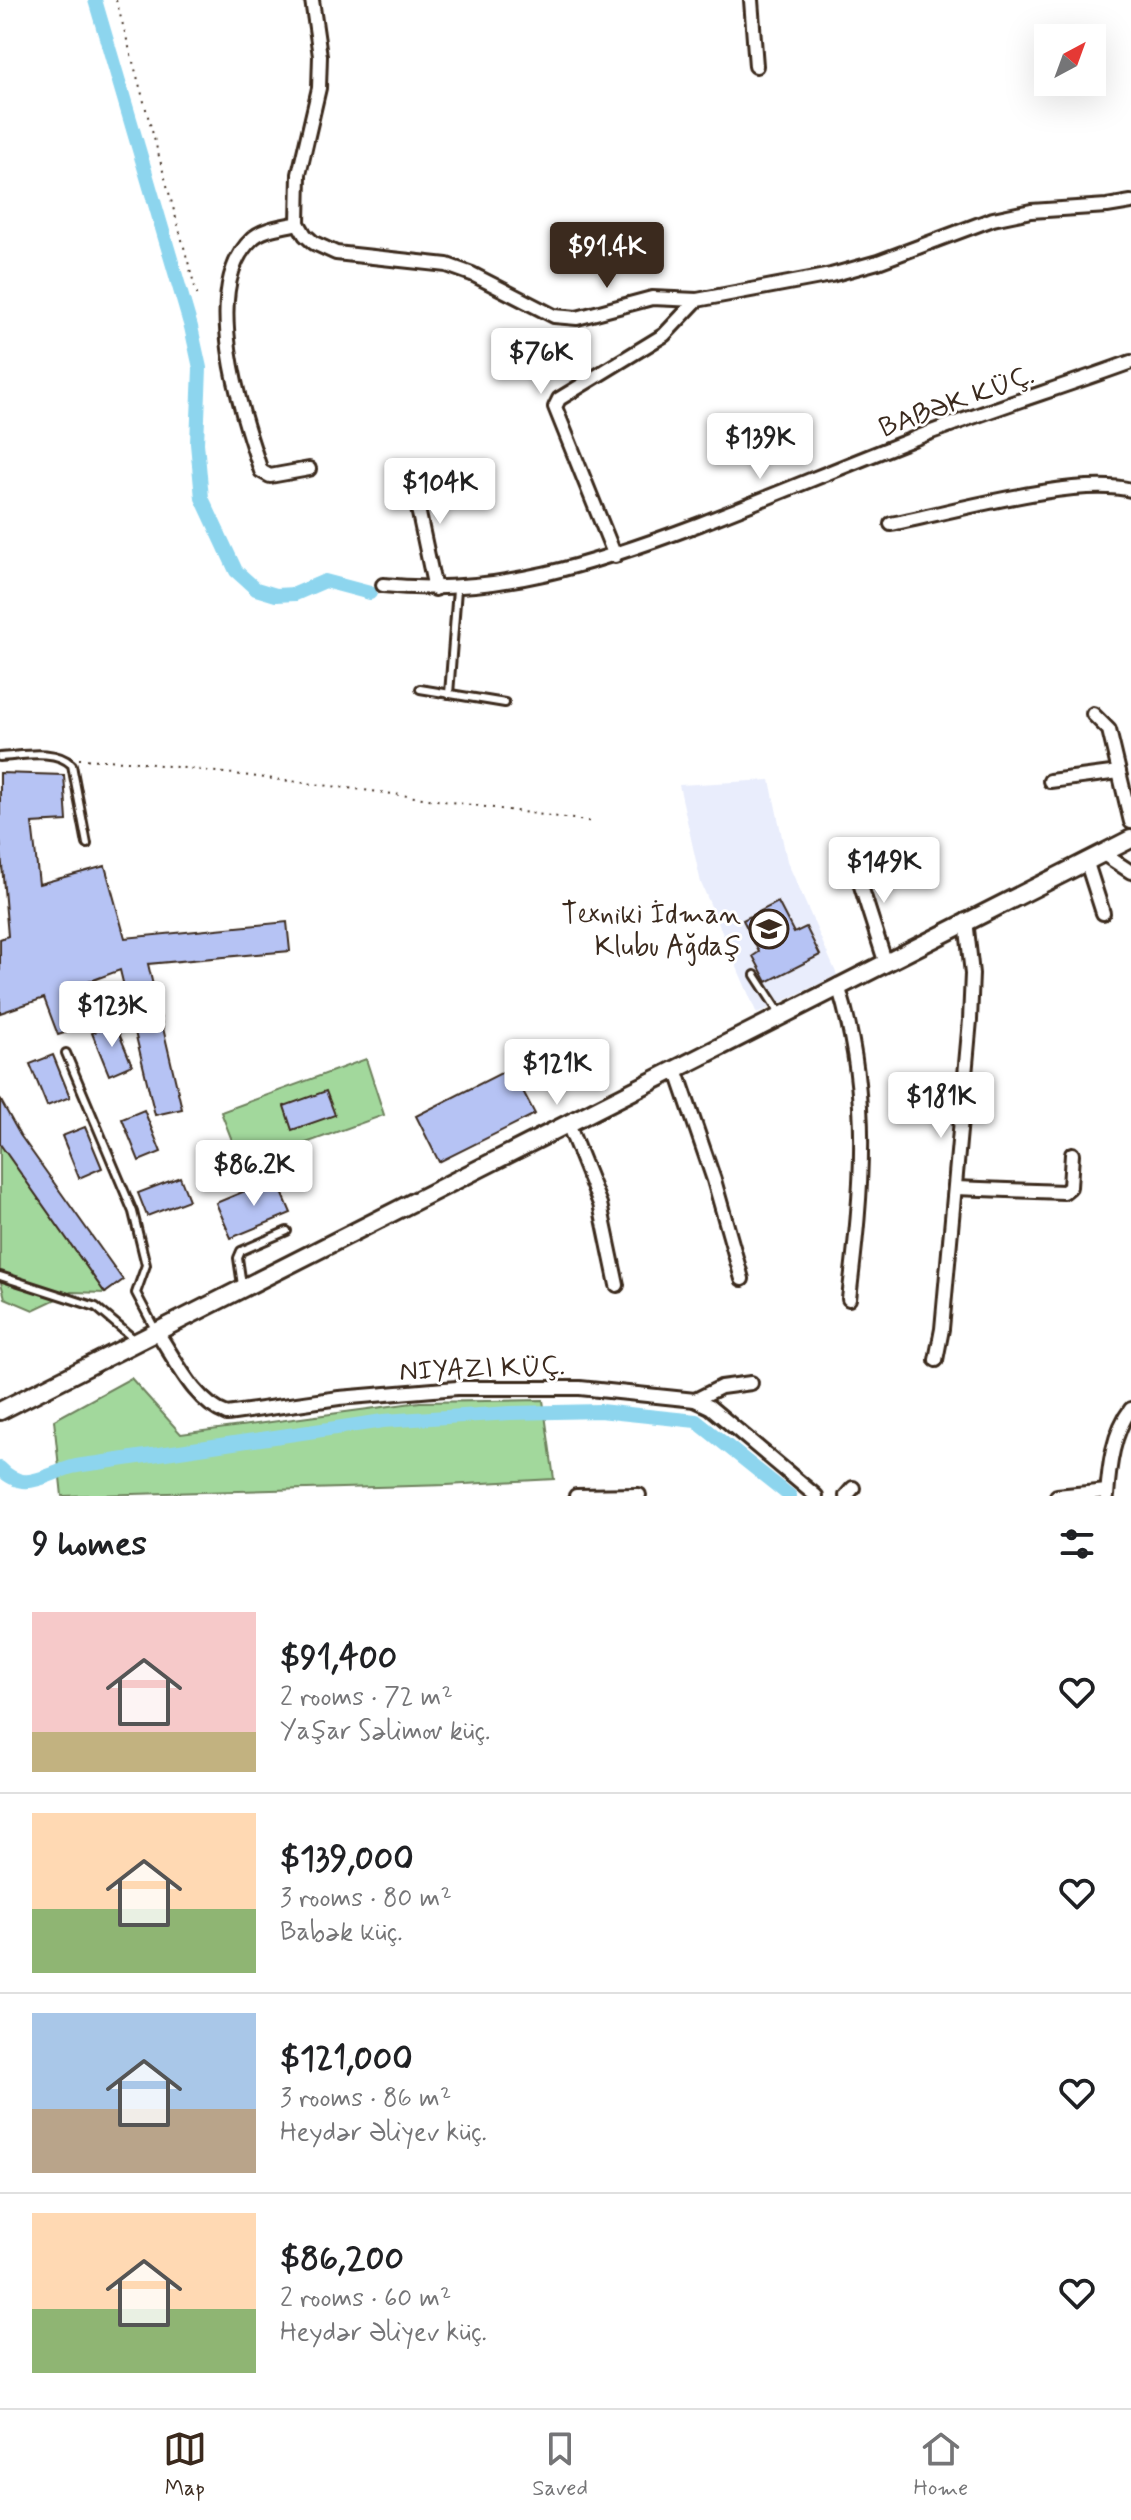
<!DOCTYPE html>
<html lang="en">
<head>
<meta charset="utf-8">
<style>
  :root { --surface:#fff; --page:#f2f2f2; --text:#202124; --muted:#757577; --line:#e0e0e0; --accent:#3b2a1e }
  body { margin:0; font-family:Mynerve,sans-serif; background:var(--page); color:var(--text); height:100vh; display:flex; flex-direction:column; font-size:30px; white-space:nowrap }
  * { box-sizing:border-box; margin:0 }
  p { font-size:26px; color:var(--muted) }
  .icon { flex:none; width:44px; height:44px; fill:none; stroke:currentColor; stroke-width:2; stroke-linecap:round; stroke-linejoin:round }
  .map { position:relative; height:1496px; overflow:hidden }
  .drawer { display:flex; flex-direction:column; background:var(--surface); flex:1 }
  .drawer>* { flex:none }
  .needle { width:52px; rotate:41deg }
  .buttons { position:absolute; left:1034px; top:24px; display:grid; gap:16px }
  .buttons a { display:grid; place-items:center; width:72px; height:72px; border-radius:0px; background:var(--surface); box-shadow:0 8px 32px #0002; font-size:40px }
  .price { position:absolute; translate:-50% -68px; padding:0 18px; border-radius:8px; background:#fff; color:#222; font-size:26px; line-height:52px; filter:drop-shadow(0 2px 4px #0008) }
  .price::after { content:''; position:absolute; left:50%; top:48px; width:24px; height:18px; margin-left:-12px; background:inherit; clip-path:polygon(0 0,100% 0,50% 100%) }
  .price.current { background:var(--accent); color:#fff }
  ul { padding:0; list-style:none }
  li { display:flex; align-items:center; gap:24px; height:200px; padding:0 32px }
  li+li { border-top:2px solid var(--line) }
  li span { display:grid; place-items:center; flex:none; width:224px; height:160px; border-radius:0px; color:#555 }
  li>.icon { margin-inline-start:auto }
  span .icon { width:96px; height:96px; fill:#fffc; stroke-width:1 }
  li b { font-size:34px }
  h2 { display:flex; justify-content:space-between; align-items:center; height:96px; padding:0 32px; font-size:34px }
  .tabs { display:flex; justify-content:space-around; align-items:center; height:112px; border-top:2px solid var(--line); background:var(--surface); font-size:22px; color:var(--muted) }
  .tabs a { display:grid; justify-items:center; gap:4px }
  .tabs .current { color:var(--accent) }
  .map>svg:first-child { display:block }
  .built { fill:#e9edfc }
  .green { fill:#a2d89c; stroke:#6e815d; stroke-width:2 }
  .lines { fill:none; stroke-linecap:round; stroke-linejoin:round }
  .canal { stroke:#8dd5ee; stroke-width:14 }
  .building { fill:#b6c3f4; stroke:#3b2a1e; stroke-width:2 }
  .service-casing { stroke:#3b2a1e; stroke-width:12 }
  .minor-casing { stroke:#3b2a1e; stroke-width:18 }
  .secondary-casing { stroke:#3b2a1e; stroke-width:22 }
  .path { stroke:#3b2a1e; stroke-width:2; stroke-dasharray:2 6; stroke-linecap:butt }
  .service { stroke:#fff; stroke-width:6 }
  .minor { stroke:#fff; stroke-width:12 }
  .secondary { stroke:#fff; stroke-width:16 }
  .labels { text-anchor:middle; stroke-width:6; stroke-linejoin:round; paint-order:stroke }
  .street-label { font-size:28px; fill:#3b2a1e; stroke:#fff }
  .poi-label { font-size:28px; fill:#3b2a1e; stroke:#fff; text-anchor:end }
</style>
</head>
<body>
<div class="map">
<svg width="1131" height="1496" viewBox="0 0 1131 1496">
  <rect width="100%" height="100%" fill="#fff"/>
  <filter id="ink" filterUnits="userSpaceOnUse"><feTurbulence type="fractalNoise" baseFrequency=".0125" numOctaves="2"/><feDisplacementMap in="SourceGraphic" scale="16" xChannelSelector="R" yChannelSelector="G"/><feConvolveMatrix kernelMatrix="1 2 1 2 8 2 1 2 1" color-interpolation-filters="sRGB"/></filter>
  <g filter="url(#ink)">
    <polygon class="built" points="770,780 787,861 837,975 757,1014 701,883 679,785"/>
    <g class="green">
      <polygon points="366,1059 384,1115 242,1166 221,1112"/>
      <polygon points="0,1144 105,1293 71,1292 33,1310 5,1298 0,1279"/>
      <polygon points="131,1378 181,1434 420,1402 543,1400 554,1479 447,1485 62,1496 54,1420"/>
    </g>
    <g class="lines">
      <g class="canal">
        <polyline points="95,0 191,327 200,368 197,443 202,498 236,571 256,589 276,595 295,594 325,581 370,593"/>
        <path d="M0 1468C24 1494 44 1475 72 1467 80 1465 89 1464 98 1463L383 1421 511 1413 600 1411 696 1421 790 1496"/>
      </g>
    </g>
    <g class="building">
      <polygon points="0,773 64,775 67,821 32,823 39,884 105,866 125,938 287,922 290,951 148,964 182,1109 155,1115 120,970 66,990 80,1028 58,1035 44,998 0,1013 0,939 8,936 0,841"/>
      <polygon points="778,902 794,933 806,927 820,955 767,982 753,956 759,952 743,920"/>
      <polygon points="115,1024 132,1065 109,1075 92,1033"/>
      <polygon points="53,1055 70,1097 47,1106 30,1064"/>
      <polygon points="511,1068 535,1114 439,1162 416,1116"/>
      <polygon points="326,1091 335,1115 292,1130 284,1106"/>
      <polygon points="0,1099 20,1135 123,1280 105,1293 0,1144"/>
      <polygon points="144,1110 161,1152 139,1161 122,1119"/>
      <polygon points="85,1127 102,1168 79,1178 62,1136"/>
      <polygon points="180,1177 189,1200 147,1216 138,1193"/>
      <polygon points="276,1178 291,1213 231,1238 216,1203"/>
    </g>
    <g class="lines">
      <g class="service-casing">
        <g id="service">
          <polyline points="420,689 505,703"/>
          <polyline points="449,694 457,589"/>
          <path d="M0 757C22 756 55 748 72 765L87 844"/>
          <polyline points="755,975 781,1015"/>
          <polyline points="66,1053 133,1212 146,1265 136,1293 156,1331"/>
          <polyline points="0,1276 96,1307 135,1340"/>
          <polyline points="242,1285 238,1258 241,1251 287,1231"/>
        </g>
      </g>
      <g class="minor-casing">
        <g id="minor">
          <polyline points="312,0 320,56 319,88 299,174 298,223 305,235 314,243 336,253 447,265 472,274 554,316 577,318 652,298 697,300 831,275 878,262 993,219 1031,211 1107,206 1131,202"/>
          <polyline points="751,0 756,66"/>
          <path d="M298 223C283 227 263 228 252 239 199 288 242 414 261 471L270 476 309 469"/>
          <polyline points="410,471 435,589"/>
          <path d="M891 524C951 512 1075 476 1131 490"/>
          <polyline points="615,556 555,407 559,399 664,335 697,300"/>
          <path d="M383 585C495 597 597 563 700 524 770 497 839 468 908 441 981 412 1057 389 1131 362"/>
          <polyline points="1093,714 1109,730 1131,822"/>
          <polyline points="1050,781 1119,772"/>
          <polyline points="1102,853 1131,872"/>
          <polyline points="852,858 885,961"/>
          <polyline points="1086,860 1103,913"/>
          <path d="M838 985C872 1094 862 1188 849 1299"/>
          <polyline points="676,1069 714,1180 742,1279"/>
          <polyline points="568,1124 600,1204 617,1285"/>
          <polyline points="955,1188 1064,1192 1070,1187 1072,1154"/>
          <path d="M157 1332C176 1360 194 1402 227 1414L339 1398 457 1388H580L695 1400 710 1407 816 1496"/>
          <polyline points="936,1360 942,1329 970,1020 972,974 966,920"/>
          <polyline points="695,1400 721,1387 751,1383"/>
          <polyline points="576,1496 639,1495"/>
          <polyline points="846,1496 853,1488"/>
          <polyline points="1057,1496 1107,1491"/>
          <path d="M1107 1496C1109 1467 1113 1432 1131 1409"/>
        </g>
      </g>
      <g class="secondary-casing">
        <polyline id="secondary" points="0,1411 1131,839"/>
      </g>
      <g class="path">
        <polyline points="116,0 198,298"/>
        <polyline points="79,759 128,761 379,792 594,822"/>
      </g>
      <use href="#service" class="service"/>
      <use href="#minor" class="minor"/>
      <use href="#secondary" class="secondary"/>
    </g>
  </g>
  <defs>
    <g id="university-ring" transform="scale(2)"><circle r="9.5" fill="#fff" stroke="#3b2a1e" stroke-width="1.5"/><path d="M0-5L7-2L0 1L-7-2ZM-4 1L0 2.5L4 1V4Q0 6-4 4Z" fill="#3b2a1e"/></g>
  </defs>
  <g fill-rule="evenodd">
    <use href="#university-ring" x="769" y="929"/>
  </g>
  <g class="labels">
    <g class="street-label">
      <text transform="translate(956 400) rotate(-20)" y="10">BABƏK KÜÇ.</text>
      <text transform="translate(482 1367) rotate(-2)" y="10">NIYAZI KÜÇ.</text>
    </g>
    <g class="poi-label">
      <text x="741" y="923">Texniki İdman<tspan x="741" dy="32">Klubu Ağdaş</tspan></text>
    </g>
  </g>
</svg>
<div class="buttons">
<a><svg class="needle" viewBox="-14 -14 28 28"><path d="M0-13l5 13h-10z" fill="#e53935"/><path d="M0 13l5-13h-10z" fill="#757577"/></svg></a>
</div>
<b class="price current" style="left:607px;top:290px">$91.4K</b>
<b class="price" style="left:541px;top:396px">$76K</b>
<b class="price" style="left:760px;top:481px">$139K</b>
<b class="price" style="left:440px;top:526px">$104K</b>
<b class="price" style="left:884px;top:905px">$149K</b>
<b class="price" style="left:112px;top:1049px">$123K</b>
<b class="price" style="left:557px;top:1107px">$121K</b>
<b class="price" style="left:941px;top:1140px">$181K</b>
<b class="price" style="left:254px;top:1208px">$86.2K</b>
</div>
<section class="drawer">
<h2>9 homes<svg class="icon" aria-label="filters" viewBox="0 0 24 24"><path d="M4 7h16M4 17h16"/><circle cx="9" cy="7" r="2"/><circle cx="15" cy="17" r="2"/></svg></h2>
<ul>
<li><span style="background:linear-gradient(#f6c9c9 75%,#c2b280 0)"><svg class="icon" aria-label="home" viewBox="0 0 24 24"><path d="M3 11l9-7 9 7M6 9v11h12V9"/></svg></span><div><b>$91,400</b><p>2 rooms · 72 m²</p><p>Yaşar Səlimov küç.</p></div><svg class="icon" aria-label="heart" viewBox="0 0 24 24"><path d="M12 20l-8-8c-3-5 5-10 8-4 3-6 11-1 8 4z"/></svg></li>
<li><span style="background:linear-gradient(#ffd9b3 60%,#8fb573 0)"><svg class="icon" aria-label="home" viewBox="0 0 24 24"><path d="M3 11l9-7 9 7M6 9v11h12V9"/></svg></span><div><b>$139,000</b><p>3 rooms · 80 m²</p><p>Babək küç.</p></div><svg class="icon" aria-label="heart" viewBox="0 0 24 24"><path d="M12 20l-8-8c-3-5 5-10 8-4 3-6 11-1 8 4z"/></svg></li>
<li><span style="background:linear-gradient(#a9c7e8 60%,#b9a48a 0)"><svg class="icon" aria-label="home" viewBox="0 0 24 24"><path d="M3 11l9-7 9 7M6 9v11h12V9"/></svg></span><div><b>$121,000</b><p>3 rooms · 86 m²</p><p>Heydər Əliyev küç.</p></div><svg class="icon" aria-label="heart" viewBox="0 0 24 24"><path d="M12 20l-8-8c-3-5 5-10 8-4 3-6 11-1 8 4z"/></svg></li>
<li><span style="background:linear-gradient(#ffd9b3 60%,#8fb573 0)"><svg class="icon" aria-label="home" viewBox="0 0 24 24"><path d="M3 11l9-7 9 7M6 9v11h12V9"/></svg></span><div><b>$86,200</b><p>2 rooms · 60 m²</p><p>Heydər Əliyev küç.</p></div><svg class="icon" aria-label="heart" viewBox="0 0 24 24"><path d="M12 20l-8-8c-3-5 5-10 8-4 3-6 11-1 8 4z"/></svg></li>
</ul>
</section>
<nav class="tabs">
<a class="current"><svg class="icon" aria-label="map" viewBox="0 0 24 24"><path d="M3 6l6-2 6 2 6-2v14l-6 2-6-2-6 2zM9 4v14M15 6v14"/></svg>Map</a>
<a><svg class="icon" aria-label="saved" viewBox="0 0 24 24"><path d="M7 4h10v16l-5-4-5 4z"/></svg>Saved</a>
<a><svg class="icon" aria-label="home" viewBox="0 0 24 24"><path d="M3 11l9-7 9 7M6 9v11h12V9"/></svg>Home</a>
</nav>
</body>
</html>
